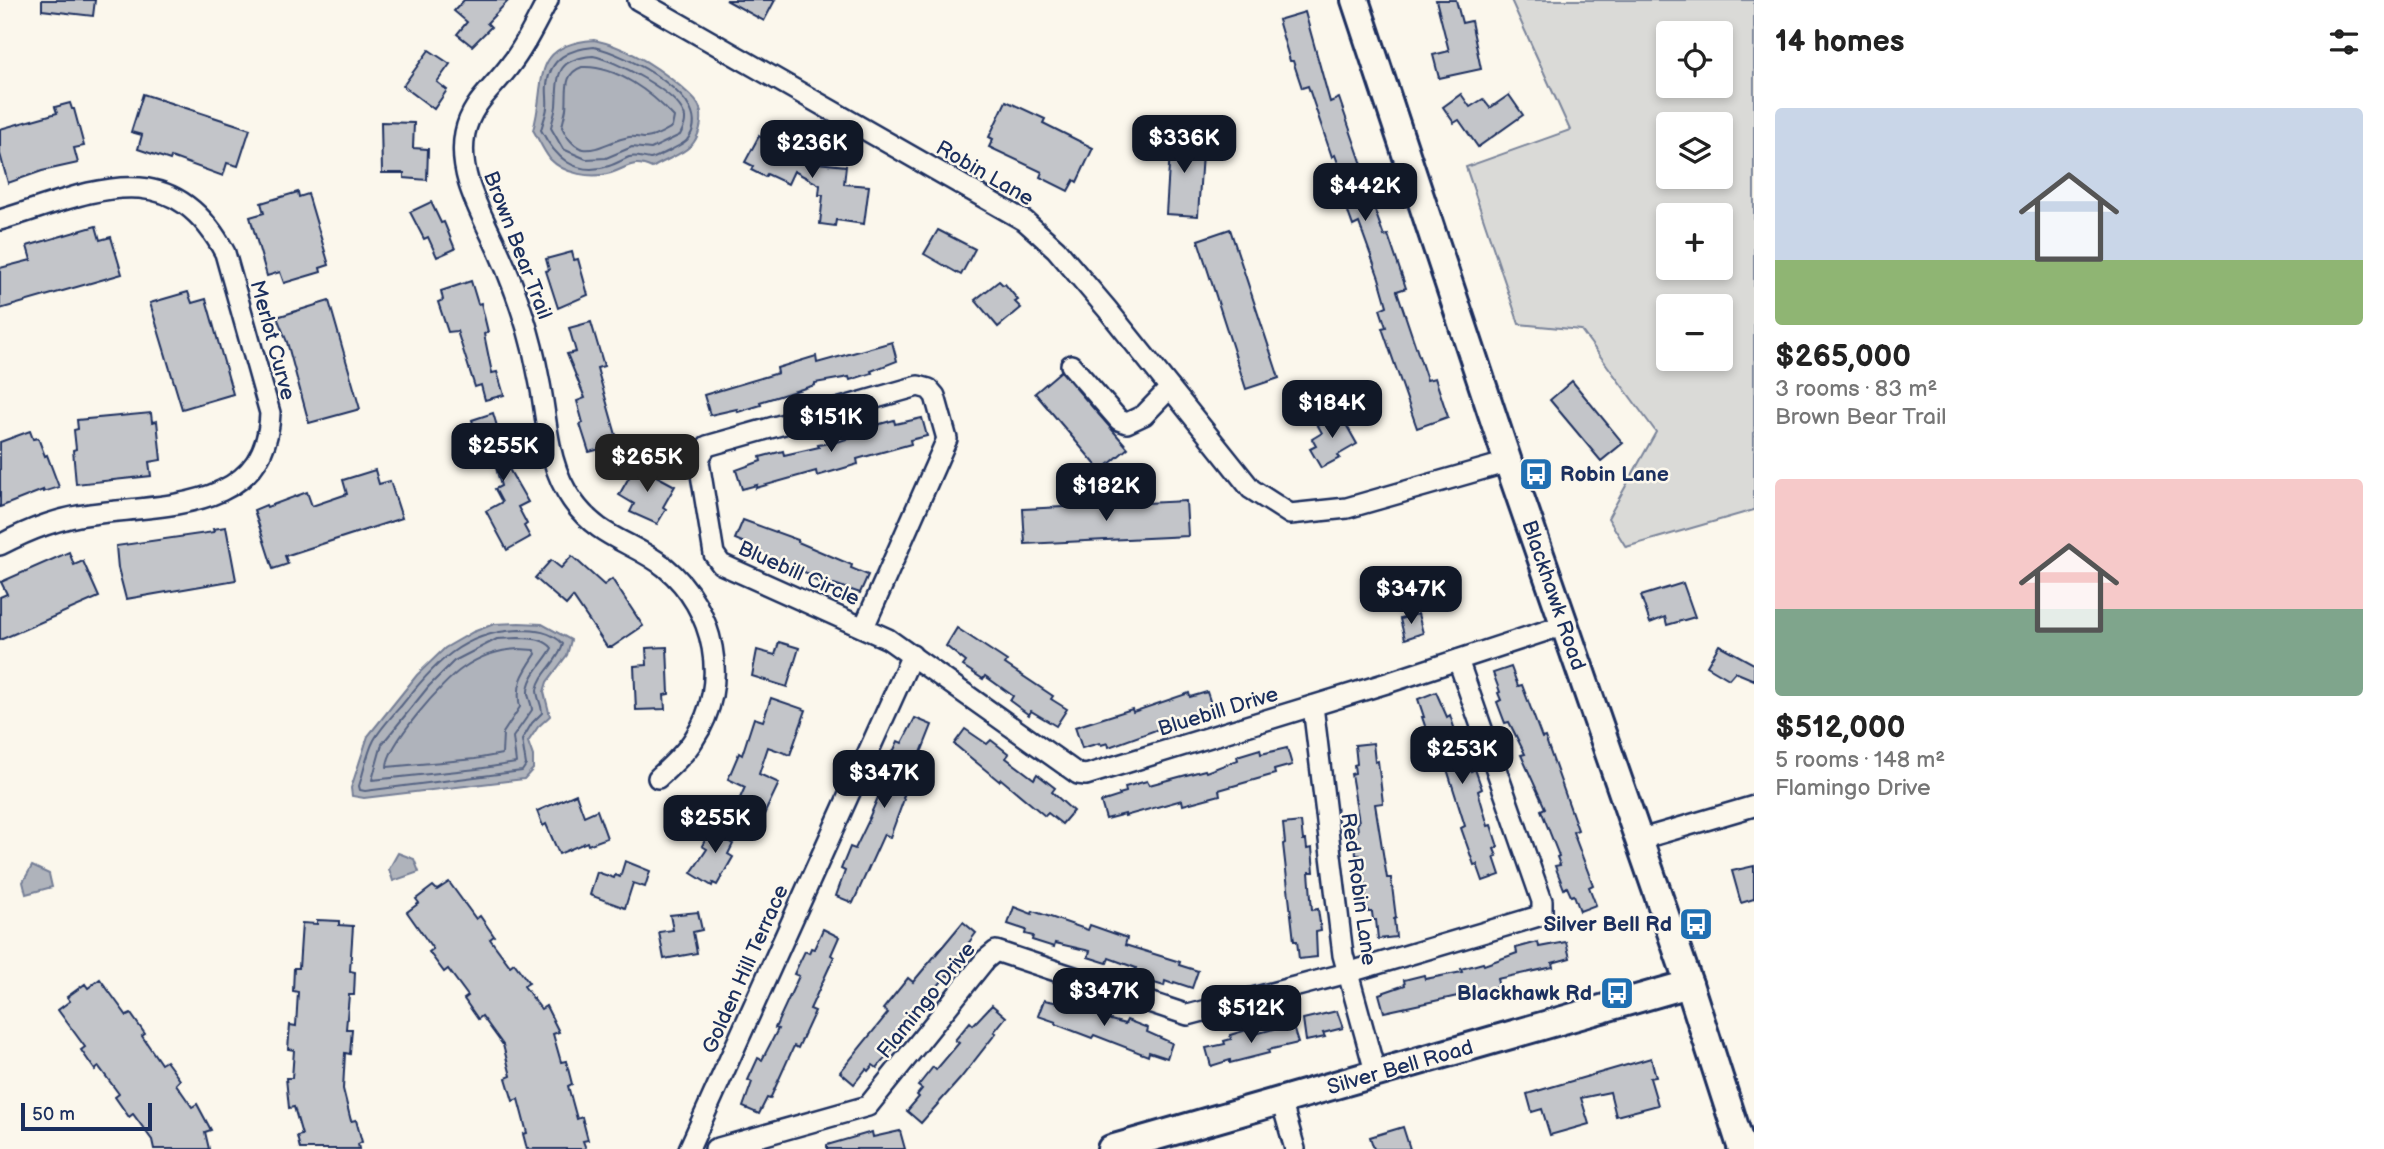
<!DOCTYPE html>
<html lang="en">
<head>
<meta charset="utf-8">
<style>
  :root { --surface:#fff; --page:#f6f6f6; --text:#222; --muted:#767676; --accent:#111827 }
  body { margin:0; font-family:"Balsamiq Sans",sans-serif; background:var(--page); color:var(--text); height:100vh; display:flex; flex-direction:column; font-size:26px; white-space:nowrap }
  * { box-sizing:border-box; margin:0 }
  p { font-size:23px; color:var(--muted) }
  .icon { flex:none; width:38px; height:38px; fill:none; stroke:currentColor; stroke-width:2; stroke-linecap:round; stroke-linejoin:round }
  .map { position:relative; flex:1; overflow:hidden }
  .panel { display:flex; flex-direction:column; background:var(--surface); width:630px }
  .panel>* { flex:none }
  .fabs { position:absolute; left:1656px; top:21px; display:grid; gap:14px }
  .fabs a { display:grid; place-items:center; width:77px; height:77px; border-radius:7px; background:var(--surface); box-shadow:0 4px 10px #0003; font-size:35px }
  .scale { position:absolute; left:21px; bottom:18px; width:131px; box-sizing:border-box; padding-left:7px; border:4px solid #1b2f5e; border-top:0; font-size:19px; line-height:24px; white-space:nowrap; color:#1b2f5e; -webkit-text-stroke:5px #fbf7ec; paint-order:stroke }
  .price { position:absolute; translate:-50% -60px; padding:0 16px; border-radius:14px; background:var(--accent); color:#fff; font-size:23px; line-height:46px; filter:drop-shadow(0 2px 4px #0008) }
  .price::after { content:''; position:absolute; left:50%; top:42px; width:21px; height:16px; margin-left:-10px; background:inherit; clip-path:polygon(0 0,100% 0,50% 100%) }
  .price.on { background:#222; color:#fff }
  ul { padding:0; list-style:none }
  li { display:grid; align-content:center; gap:14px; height:371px; padding:0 21px }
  li span { display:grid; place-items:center; height:217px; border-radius:7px; color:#555 }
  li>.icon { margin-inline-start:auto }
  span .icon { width:126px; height:126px; fill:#fffc; stroke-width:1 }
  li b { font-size:30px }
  h2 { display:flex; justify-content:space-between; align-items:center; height:84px; padding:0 21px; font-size:30px }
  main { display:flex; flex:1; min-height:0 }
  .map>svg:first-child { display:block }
  .green { fill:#dadad7; stroke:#7a849a; stroke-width:2; fill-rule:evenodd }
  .water { fill:#afb3bb; stroke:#747e96; stroke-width:2 }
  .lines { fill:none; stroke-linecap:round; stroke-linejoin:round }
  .shore { stroke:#566483; stroke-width:2 }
  .building { fill:#c3c5c9; stroke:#1b2f5e; stroke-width:2 }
  .street-casing { stroke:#1b2f5e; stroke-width:24 }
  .secondary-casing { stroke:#1b2f5e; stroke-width:32 }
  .street { stroke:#fbf7ec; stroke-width:19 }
  .secondary { stroke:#fbf7ec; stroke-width:26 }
  .labels { text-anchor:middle; stroke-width:5; stroke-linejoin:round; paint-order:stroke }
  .street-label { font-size:21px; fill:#1b2f5e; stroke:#fbf7ec }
  .poi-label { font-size:21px; font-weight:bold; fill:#1b2f5e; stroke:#fbf7ec; text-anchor:end }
</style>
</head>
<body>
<main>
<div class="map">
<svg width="1754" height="1149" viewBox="0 0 1754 1149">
  <rect width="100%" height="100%" fill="#fbf7ec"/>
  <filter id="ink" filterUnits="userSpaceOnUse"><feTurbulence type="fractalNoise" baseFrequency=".0143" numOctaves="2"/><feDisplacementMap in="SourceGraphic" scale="14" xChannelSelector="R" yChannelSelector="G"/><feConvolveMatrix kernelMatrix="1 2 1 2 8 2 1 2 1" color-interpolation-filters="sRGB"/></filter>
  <g filter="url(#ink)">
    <path class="green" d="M1511 0H1754V510L1626 547 1608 518 1656 432 1581 330 1519 324 1466 167 1570 130ZM1668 33H1720V86H1668ZM1668 124H1720V177H1668ZM1668 215H1720V268H1668ZM1668 306H1720V359H1668Z"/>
    <g class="water">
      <path d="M594 40C627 47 655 65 680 86 686 92 695 98 699 106 704 117 700 133 694 142 687 153 664 160 652 168 633 159 629 167 611 173 592 179 564 174 550 159 543 150 539 140 533 130 547 84 528 45 594 40Z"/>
      <polygon points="519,623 542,624 571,640 567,655 547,682 544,692 550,716 538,727 528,742 533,756 533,769 524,779 364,798 352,796 351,788 368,736 417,675 445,648 473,632 494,624"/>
      <polygon points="398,853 414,859 419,872 393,881 389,869"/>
      <polygon points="32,866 49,874 52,887 26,894 23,882"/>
    </g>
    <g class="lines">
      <g class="shore">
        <path d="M594 47C623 53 720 100 687 140 684 144 654 159 650 159 642 158 637 155 629 157 622 160 616 164 609 166 575 177 555 157 541 130 543 122 546 115 547 108 548 100 546 93 547 85 550 58 569 49 594 47Z"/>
        <path d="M593 56C615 60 676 92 684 114 687 121 683 129 680 135L651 149 632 147 606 158 586 159 563 149 551 128C552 121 555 114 556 106 558 75 555 59 593 56Z"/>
        <path d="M582 67C616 65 652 93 674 117L672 127C665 131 654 138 646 138 641 138 635 136 629 137 601 142 581 167 562 127 563 121 565 115 566 109 568 92 562 74 582 67Z"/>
        <path d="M519 630C535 630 551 631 563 644 559 662 540 672 537 690 537 698 542 705 542 713L532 723 522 740 526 765 522 771 365 791 360 790 359 786C364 771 367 753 374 740 381 728 392 716 401 706 435 664 462 632 519 630Z"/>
        <path d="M519 638C531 639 544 638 552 648 545 662 527 676 528 694 529 699 532 705 532 710L513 737 516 763 477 769 372 780 382 744 429 686 454 661 497 639Z"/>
        <path d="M519 649 534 650 536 654C524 672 515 684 520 707L503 733 502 754 475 759 387 767C387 745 443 681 463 668 480 656 498 650 519 649Z"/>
      </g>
    </g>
    <g class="building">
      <polygon points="42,0 95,0 93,16 42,10"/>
      <polygon points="464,0 509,0 487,23 491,27 472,46 457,34 467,22 454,11"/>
      <polygon points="726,0 775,0 764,21"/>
      <polygon points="1436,0 1456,0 1462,23 1471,21 1481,69 1439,78 1433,55 1449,51"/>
      <polygon points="1305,12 1330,102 1339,98 1367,179 1364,180 1384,236 1388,235 1406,288 1397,291 1427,380 1435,378 1448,417 1417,428 1382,328 1386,327 1380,309 1387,306 1379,278 1359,223 1353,226 1339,187 1346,185 1335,155 1332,157 1308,86 1302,88 1293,61 1290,61 1278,20"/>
      <polygon points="429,50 450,64 437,82 447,90 434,109 403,86"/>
      <polygon points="143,94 250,129 238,166 227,163 223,176 171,157 170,160 138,149 142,135 131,132"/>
      <polygon points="1461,94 1470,107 1483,99 1490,108 1509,95 1523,115 1478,147 1459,120 1454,123 1443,107"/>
      <polygon points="1006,101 1045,119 1043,123 1093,148 1077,182 1074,180 1068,191 1040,177 1042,172 989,147 993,139 989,137"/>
      <polygon points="70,103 72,109 74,109 84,146 74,148 78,163 42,171 8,183 0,154 0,129 57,113 55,107"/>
      <polygon points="381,122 414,123 413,148 428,149 427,180 404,178 404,173 382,173"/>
      <polygon points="1171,134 1203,137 1198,216 1166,214"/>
      <polygon points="759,136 767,141 768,138 782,145 784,142 802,152 801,155 817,163 846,166 844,184 869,186 864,224 836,220 835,226 820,224 823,195 819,195 820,185 794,171 788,184 767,174 765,177 751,170 753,166 745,162"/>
      <polygon points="298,192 299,197 308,194 329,265 320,268 321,272 284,283 280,272 267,276 250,217 264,213 261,203"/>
      <polygon points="431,202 441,223 444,222 455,249 437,257 428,237 424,239 410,212"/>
      <polygon points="96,226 100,240 111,237 122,274 0,309 0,268 31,260 27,246"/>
      <polygon points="1230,229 1279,378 1246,389 1198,240"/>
      <polygon points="938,230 975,249 961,275 924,254"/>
      <polygon points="572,252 574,260 578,259 588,295 558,308 546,271 549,270 546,259"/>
      <polygon points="471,281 478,304 481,303 488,332 484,334 492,373 497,372 504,395 485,400 481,385 475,387 457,331 448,332 438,302 443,300 441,291"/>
      <polygon points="999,281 1003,285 1005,284 1018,300 1015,302 1021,308 998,327 975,300"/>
      <polygon points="188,292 192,303 206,299 233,394 182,409 150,303"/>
      <polygon points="329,301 360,409 309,423 287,342 277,317"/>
      <polygon points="591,322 604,366 597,368 616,435 606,439 608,447 589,452 580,424 583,423 577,401 585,398 567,354 576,352 569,328"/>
      <polygon points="892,342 897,361 871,371 872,373 850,380 849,377 815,383 815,385 760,402 761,405 738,412 737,409 710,415 704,395 778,373 777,368 816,356 817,363"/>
      <polygon points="1061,371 1128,448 1101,471 1035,393"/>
      <polygon points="1572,381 1623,443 1601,461 1550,400"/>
      <polygon points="1339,412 1357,444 1338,455 1340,458 1321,468 1310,449 1316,446 1312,439 1322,433 1317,424"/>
      <polygon points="151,413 152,422 157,421 161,460 149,462 151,476 76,484 73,450 76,449 74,430 78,429 77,420"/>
      <polygon points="493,413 502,443 511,442 517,460 514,461 516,467 509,469 528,502 518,507 527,524 524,526 530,537 507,550 486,511 502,502 495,489 501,486 493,457 486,459 484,450 481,451 472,420"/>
      <polygon points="922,418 927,436 910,440 911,444 857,459 858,464 817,476 816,471 756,488 757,485 742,489 736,470 761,461 760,457 783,451 784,455 819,447 818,445 840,441 874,430 873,426 894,420 895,424"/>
      <polygon points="30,431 33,439 38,438 45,456 47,455 59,487 43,492 43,490 0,507 0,442"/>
      <polygon points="636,465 675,486 663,507 666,509 657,524 630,512 634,504 619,495"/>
      <polygon points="375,470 379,484 390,481 402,518 285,556 288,564 273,569 254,510 266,505 267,507 307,492 312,506 347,494 343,480"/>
      <polygon points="1186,501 1188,536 1025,544 1023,509"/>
      <polygon points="743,520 798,540 798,542 852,565 851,568 868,575 860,593 834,584 832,588 810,578 812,575 757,554 759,551 751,548 752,546 735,539"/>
      <polygon points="226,527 236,580 126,599 118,568 116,546 214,532 213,529"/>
      <polygon points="69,552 74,565 83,561 99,597 0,640 0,597 7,594 1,582"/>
      <polygon points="572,556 604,585 612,579 643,626 612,647 607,647 573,597 566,605 535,578 551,560 561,568"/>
      <polygon points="1437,572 1440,587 1432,588 1436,602 1433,603 1434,606 1409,611 1402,586 1413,583 1412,578"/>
      <polygon points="1683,583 1695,617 1667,625 1665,617 1650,623 1641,596"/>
      <polygon points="1418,614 1423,633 1405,639 1400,619"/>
      <polygon points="957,628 1007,661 1005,664 1053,696 1051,699 1067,709 1056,726 1031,711 1029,715 1010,701 1013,696 985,676 983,679 963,666 966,662 946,646"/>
      <polygon points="779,642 799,648 787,687 752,676 757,650 775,655"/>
      <polygon points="1719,645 1754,664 1754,680 1735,672 1729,679 1707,666"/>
      <polygon points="667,647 669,694 664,695 665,709 636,710 634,666 647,665 646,648"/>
      <polygon points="1511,667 1518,686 1522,685 1542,738 1545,737 1578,830 1573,832 1593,885 1589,887 1596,905 1580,911 1574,895 1571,896 1567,887 1564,889 1555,866 1560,865 1557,857 1559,856 1541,810 1545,808 1521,755 1525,754 1509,722 1505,723 1497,702 1501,700 1498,693 1500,692 1493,673"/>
      <polygon points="1207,692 1213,710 1188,719 1190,724 1165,731 1164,727 1109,747 1108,743 1101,745 1100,743 1082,748 1075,727 1132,709 1133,712 1189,693 1190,697"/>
      <polygon points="1436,692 1447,717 1450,715 1466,764 1468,763 1471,771 1475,769 1482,789 1478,791 1488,826 1491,825 1498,847 1494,849 1497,856 1494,857 1500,875 1483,881 1477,864 1474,865 1461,828 1465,826 1442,753 1435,755 1422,717 1424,717 1418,699"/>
      <polygon points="771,698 806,710 790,755 768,747 759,774 779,783 761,821 739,811 744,800 740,798 745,787 728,779 739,753 742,755 754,718 763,721"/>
      <polygon points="915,718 932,725 903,798 904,799 890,837 884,834 853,903 836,896 845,871 841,869 850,847 855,849 870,818 869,818 892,765 888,763 898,741 902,743"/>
      <polygon points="965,729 987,744 991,740 1009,754 1006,758 1034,779 1037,774 1055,788 1052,792 1073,811 1062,824 1048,813 1045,816 1001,779 999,781 954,744"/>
      <polygon points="1373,743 1375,762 1378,761 1383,803 1375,804 1387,878 1391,878 1396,918 1394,919 1396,937 1378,939 1376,920 1373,920 1372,912 1368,912 1365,890 1367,890 1360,855 1356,855 1354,831 1358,831 1357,823 1359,822 1351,774 1355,773 1354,765 1357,764 1355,745"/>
      <polygon points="1287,748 1292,765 1274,770 1275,774 1219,790 1220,795 1183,805 1182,800 1125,816 1125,814 1106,819 1101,802 1120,796 1119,794 1126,792 1125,787 1147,781 1149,785 1205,770 1206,772 1238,760 1237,756 1260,749 1261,754"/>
      <polygon points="576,794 584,816 597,810 607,838 588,845 587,842 559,854 546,824 543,826 537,811"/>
      <polygon points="715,821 733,831 728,841 733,844 728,854 733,857 717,885 713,883 712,886 691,873 707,849 702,846"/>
      <polygon points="1301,822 1303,840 1306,840 1307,849 1312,848 1314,872 1309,872 1312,910 1318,909 1321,931 1316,932 1317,957 1299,959 1297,941 1294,941 1283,844 1285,843 1283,824"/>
      <polygon points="625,861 650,871 645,887 633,883 625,908 590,895 597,872 614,878 615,875 620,877"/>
      <polygon points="1754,866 1754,899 1741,903 1732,871"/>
      <polygon points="449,882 476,919 480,916 494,936 490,939 510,966 514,963 529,983 524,986 541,1009 546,1006 559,1032 553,1034 561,1062 566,1061 572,1084 568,1086 577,1119 582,1117 588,1140 583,1141 586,1149 527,1149 523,1134 527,1133 518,1099 513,1101 506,1078 511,1076 503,1045 482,1016 478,1019 464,999 468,996 448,969 444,972 429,952 433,949 407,912 419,903 416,899 433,886 437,890"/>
      <polygon points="1014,907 1032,914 1033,911 1088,930 1090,925 1127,938 1125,945 1180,962 1179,965 1198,971 1192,988 1174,982 1173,984 1165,981 1164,986 1141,979 1143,974 1135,972 1136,968 1109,958 1107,963 1088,957 1090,951 1055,943 1054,947 1032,940 1033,936 1025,934 1026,930 1008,924"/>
      <polygon points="698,912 702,930 693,932 697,953 664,959 659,932 673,930 670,915"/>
      <polygon points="317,920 339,921 339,925 353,926 350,971 355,972 354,995 349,995 346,1029 352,1029 350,1054 345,1053 343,1089 351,1121 356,1120 362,1142 358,1144 359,1149 300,1149 297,1136 302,1135 294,1107 289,1108 286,1078 292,1078 294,1050 288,1049 290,1025 296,1026 298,992 293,991 294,968 299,968 302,923 317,924"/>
      <polygon points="963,922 976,933 964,949 967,951 962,956 965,959 950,977 947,975 916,1012 888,1047 892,1050 877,1068 873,1065 868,1071 866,1069 854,1084 840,1072 888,1013 883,1009 908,978 913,982"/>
      <polygon points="823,929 839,937 831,955 834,957 810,1009 815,1011 798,1048 794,1046 770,1099 767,1098 759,1114 743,1107 752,1082 748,1080 758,1058 762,1060 778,1029 775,1028 799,976 794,974 805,951 809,953 811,948 814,949"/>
      <polygon points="1538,942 1539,947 1566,942 1570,958 1552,963 1553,967 1497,979 1499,987 1384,1012 1379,994 1405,985 1404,980 1424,975 1425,979 1462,972 1461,969 1483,963 1484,965 1517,953 1516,948"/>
      <polygon points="100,979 127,1016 131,1014 145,1034 142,1036 161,1064 166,1061 180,1080 176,1084 192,1107 197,1104 211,1130 205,1132 209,1149 154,1149 152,1140 133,1114 129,1117 115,1097 119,1094 99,1067 95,1070 81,1050 85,1047 58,1010 70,1001 67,997 85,984 88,988"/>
      <polygon points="1044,1000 1070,1005 1072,1001 1094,1009 1093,1012 1100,1015 1100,1017 1125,1024 1127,1020 1148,1028 1147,1032 1172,1043 1167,1058 1149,1052 1148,1056 1094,1035 1092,1038 1055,1024 1056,1022 1038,1016"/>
      <polygon points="992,1005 1006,1017 994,1032 996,1033 960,1079 921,1123 907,1111 919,1097 917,1095 922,1089 918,1086 933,1067 936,1070 959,1043 955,1040 970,1022 973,1025"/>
      <polygon points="1337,1011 1343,1028 1323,1033 1325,1037 1306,1041 1303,1019"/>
      <polygon points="1292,1024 1298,1043 1268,1050 1269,1053 1230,1063 1230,1060 1211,1066 1206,1048 1225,1044 1224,1041 1231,1039 1230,1035 1253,1028 1255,1034"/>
      <polygon points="1651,1058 1656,1077 1650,1078 1658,1105 1616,1116 1610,1092 1581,1098 1589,1124 1550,1135 1542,1109 1532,1112 1527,1094"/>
      <polygon points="1403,1127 1410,1149 1374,1149 1370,1137"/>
      <polygon points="900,1131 905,1149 827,1149 827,1145 872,1132 873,1137"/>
    </g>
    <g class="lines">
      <g class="street-casing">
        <g id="street">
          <path d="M548 0C536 22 526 45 511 64 494 88 471 103 465 133 457 175 481 212 497 248 516 290 531 334 539 379 548 421 546 463 572 500 599 539 632 541 665 567 715 608 731 684 694 739 685 754 671 766 658 778"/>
          <polyline points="638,0 1025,221 1056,249 1107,309 1251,489 1290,514 1347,508 1508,462"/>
          <path d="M0 220C88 194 170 149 225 253L270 413C267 512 162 504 91 514 59 518 28 530 0 545"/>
          <polyline points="1071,365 1119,420 1127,423 1144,415 1170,388"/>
          <polyline points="864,627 947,439 935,396 929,389 918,386 707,446 701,455 699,462 714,554 721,564 888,639 1078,774 1086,775 1387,683 1564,625"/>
          <polyline points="1313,706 1343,955 1376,1075"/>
          <polyline points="1638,840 1754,806"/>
          <polyline points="1281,1100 1295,1149"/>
          <polyline points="689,1149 912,655"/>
          <polyline points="715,1149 868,1106 985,960 996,951 1188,1015 1347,973 1539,916 1542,912 1542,901 1458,660"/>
        </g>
      </g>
      <g class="secondary-casing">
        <g id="secondary">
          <polyline points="1355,0 1508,462 1689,984 1742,1149"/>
          <polyline points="1111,1149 1689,984"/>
        </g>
      </g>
      <use href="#street" class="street"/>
      <use href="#secondary" class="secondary"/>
    </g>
  </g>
  <defs>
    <g id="bus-square" transform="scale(1.75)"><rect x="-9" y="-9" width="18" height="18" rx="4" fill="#1f6fb2" stroke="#fbf7ec"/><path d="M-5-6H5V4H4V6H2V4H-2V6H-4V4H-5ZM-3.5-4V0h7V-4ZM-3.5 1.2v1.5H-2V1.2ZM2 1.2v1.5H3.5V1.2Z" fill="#fff"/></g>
  </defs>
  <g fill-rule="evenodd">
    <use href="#bus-square" x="1536" y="474"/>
    <use href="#bus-square" x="1696" y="924"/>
    <use href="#bus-square" x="1617" y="993"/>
  </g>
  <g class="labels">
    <g class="street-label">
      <text transform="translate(985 173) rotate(30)" y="7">Robin Lane</text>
      <text transform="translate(518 245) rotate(69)" y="7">Brown Bear Trail</text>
      <text transform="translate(273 340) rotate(75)" y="7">Merlot Curve</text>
      <text transform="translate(799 573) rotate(24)" y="7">Bluebill Circle</text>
      <text transform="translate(1554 595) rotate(71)" y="7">Blackhawk Road</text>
      <text transform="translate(1218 711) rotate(-17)" y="7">Bluebill Drive</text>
      <text transform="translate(1359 889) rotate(82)" y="7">Red Robin Lane</text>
      <text transform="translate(745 969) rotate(-66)" y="7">Golden Hill Terrace</text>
      <text transform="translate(926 1000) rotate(-51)" y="7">Flamingo Drive</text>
      <text transform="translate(1400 1067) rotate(-16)" y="7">Silver Bell Road</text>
    </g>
    <g class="poi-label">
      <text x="1560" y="481" text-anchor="start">Robin Lane</text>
      <text x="1672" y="931">Silver Bell Rd</text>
      <text x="1592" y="1000">Blackhawk Rd</text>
    </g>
  </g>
</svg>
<div class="fabs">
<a><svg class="icon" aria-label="locate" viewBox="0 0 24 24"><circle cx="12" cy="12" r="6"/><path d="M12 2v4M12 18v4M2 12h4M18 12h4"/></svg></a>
<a><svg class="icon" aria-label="layers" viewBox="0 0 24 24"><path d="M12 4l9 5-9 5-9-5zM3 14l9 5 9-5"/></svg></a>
<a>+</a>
<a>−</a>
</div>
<div class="scale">50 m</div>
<b class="price" style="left:1184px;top:175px">$336K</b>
<b class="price" style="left:812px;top:180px">$236K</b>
<b class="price" style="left:1365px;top:223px">$442K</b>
<b class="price" style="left:1332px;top:440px">$184K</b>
<b class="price" style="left:831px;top:454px">$151K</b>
<b class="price" style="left:503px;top:483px">$255K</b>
<b class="price on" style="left:647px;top:494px">$265K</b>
<b class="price" style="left:1106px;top:523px">$182K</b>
<b class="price" style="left:1411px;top:626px">$347K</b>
<b class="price" style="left:1462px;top:786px">$253K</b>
<b class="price" style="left:884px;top:810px">$347K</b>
<b class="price" style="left:715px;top:855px">$255K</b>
<b class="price" style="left:1104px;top:1028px">$347K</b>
<b class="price" style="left:1251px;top:1045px">$512K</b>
</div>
<section class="panel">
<h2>14 homes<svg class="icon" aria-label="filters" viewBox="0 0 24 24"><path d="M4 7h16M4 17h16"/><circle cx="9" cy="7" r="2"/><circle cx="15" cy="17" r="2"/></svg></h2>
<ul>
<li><span style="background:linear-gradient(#c9d6e8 70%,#8fb573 0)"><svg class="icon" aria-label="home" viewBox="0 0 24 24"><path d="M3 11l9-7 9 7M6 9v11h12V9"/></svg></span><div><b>$265,000</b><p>3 rooms · 83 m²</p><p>Brown Bear Trail</p></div></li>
<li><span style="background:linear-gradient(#f6c9c9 60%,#7fa58c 0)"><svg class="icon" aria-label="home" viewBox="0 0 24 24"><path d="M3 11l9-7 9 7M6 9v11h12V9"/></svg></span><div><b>$512,000</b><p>5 rooms · 148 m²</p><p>Flamingo Drive</p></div></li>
</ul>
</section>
</main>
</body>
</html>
